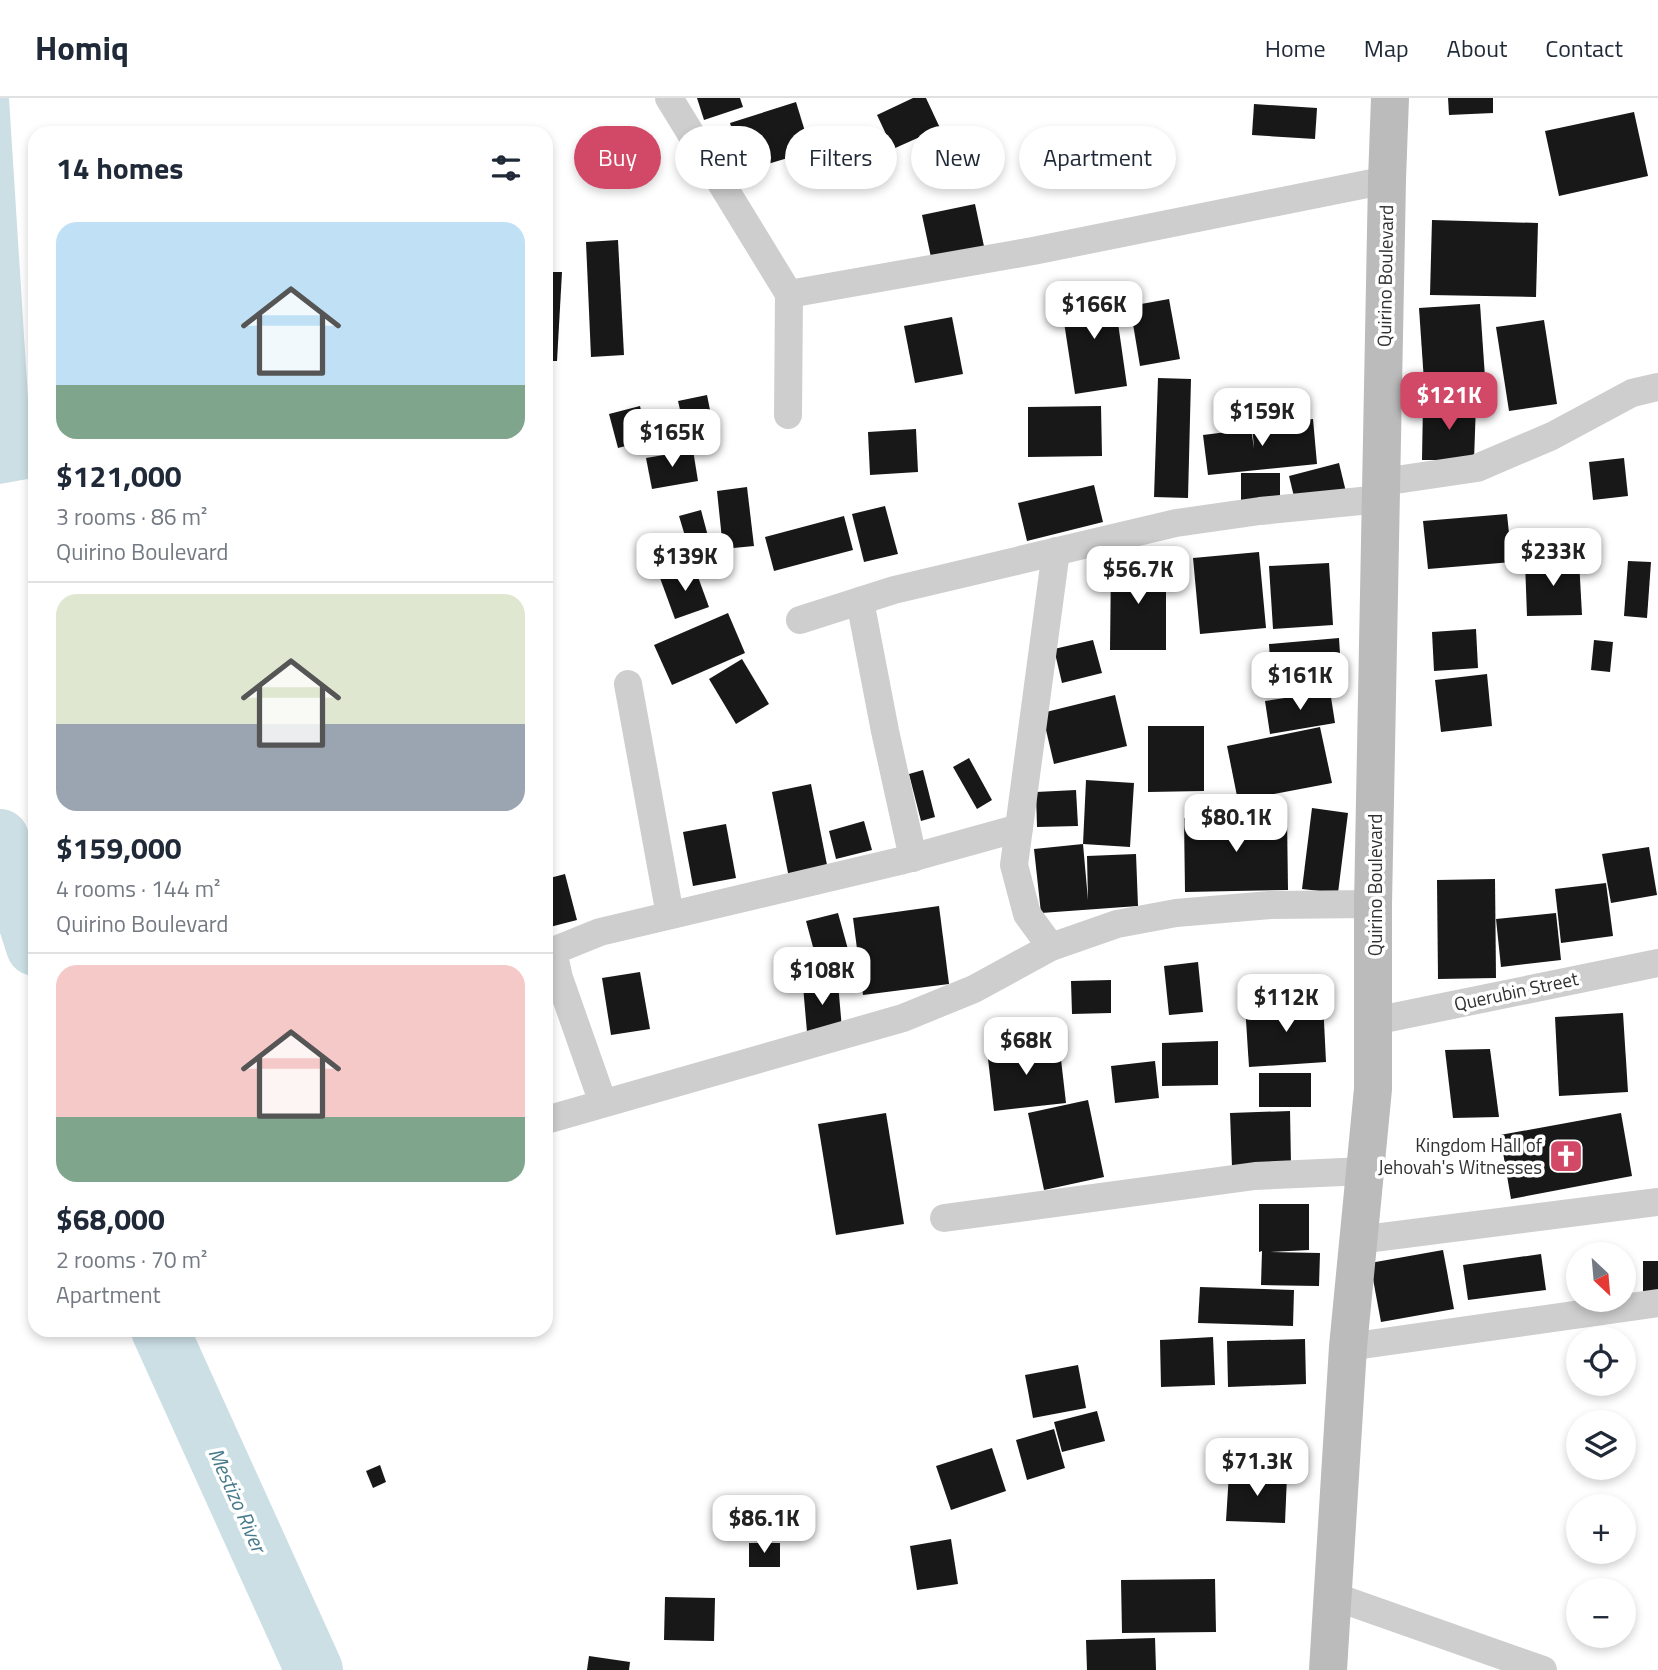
<!DOCTYPE html>
<html lang="en">
<head>
<meta charset="utf-8">
<style>
  :root { --surface:#fff; --page:#f6f6f7; --text:#1f2937; --muted:#747a83; --line:#e0e1e3; --accent:#d24967 }
  body { margin:0; font-family:"Titillium Web",sans-serif; background:var(--page); color:var(--text); height:100vh; display:flex; flex-direction:column; font-size:26px; white-space:nowrap }
  * { box-sizing:border-box; margin:0 }
  p { font-size:23px; color:var(--muted) }
  .icon { flex:none; width:38px; height:38px; fill:none; stroke:currentColor; stroke-width:2; stroke-linecap:round; stroke-linejoin:round }
  .map { position:relative; flex:1; overflow:hidden }
  .sheet { position:absolute; left:28px; top:28px; width:525px; height:1211px; display:flex; flex-direction:column; background:var(--surface); border-radius:21px; box-shadow:0 4px 10px #0003 }
  .sheet>* { flex:none }
  .hud { position:absolute; left:574px; top:28px; width:665px; height:63px; display:flex; gap:14px }
  .needle { width:46px; rotate:154deg }
  .controls { position:absolute; left:1566px; top:1144px; display:grid; gap:14px }
  .controls a { display:grid; place-items:center; width:70px; height:70px; border-radius:50%; background:var(--surface); box-shadow:0 4px 10px #0003; font-size:35px }
  .price { position:absolute; translate:-50% -60px; padding:0 16px; border-radius:14px; background:#fff; color:#222; font-size:23px; line-height:46px; filter:drop-shadow(0 2px 4px #0008) }
  .price::after { content:''; position:absolute; left:50%; top:42px; width:21px; height:16px; margin-left:-10px; background:inherit; clip-path:polygon(0 0,100% 0,50% 100%) }
  .price.on { background:var(--accent); color:#fff }
  ul { padding:0; list-style:none }
  li { display:grid; align-content:center; gap:14px; height:371px; padding:0 28px }
  li+li { border-top:2px solid var(--line) }
  li span { display:grid; place-items:center; height:217px; border-radius:21px; color:#555 }
  li>.icon { margin-inline-start:auto }
  span .icon { width:126px; height:126px; fill:#fffc; stroke-width:1 }
  li b { font-size:30px }
  h2 { display:flex; justify-content:space-between; align-items:center; height:84px; padding:0 28px; font-size:30px }
  .pill { padding:0 24px; border-radius:32px; background:var(--surface); box-shadow:0 4px 10px #0003; font-size:24px; line-height:63px }
  .pill.on { background:var(--accent); color:#fff }
  header { display:flex; align-items:center; gap:42px; box-sizing:border-box; height:98px; padding:0 35px; background:var(--surface); border-bottom:2px solid var(--line) }
  header strong { font-size:33px }
  nav { display:flex; gap:38px; margin-inline-start:auto; font-size:24px }
  .map>svg:first-child { display:block }
  .water { fill:#cbdfe5 }
  .lines { fill:none; stroke-linecap:round; stroke-linejoin:round }
  .river { stroke:#cbdfe5; stroke-width:58 }
  .building { fill:#181818 }
  .minor { stroke:#cecece; stroke-width:28 }
  .secondary { stroke:#bbb; stroke-width:38 }
  .labels { text-anchor:middle; stroke-width:7; stroke-linejoin:round; paint-order:stroke }
  .street-label { font-size:19px; fill:#313131; stroke:#fff }
  .poi-label { font-size:19px; fill:#313131; stroke:#fff; text-anchor:end }
  .water-label { font-size:21px; font-style:italic; fill:#477b8b; stroke:#fff }
</style>
</head>
<body>
<header>
<strong>Homiq</strong>
<nav><a>Home</a><a>Map</a><a>About</a><a>Contact</a></nav>
</header>
<div class="map">
<svg width="1658" height="1572" viewBox="0 0 1658 1572">
  <rect width="100%" height="100%" fill="#fff"/>
  <polygon class="water" points="0,0 9,0 33,380 0,386"/>
  <g class="lines">
    <g class="river">
      <polyline points="0,740 35,849"/>
      <polyline points="160,1232 314,1572"/>
    </g>
  </g>
  <g class="building">
    <polygon points="697,0 740,0 743,9 704,22"/>
    <polygon points="913,0 926,0 940,30 893,51 877,17"/>
    <polygon points="1448,0 1493,0 1493,15 1449,17"/>
    <polygon points="796,4 811,53 745,73 730,25"/>
    <polygon points="1254,6 1317,10 1315,41 1252,37"/>
    <polygon points="1634,14 1648,78 1559,98 1545,33"/>
    <polygon points="975,106 985,153 932,164 922,117"/>
    <polygon points="1432,122 1538,125 1536,199 1430,197"/>
    <polygon points="618,142 624,257 591,259 586,144"/>
    <polygon points="546,174 562,174 557,263 546,263"/>
    <polygon points="1113,190 1127,288 1075,296 1060,198"/>
    <polygon points="1169,201 1180,261 1140,268 1130,208"/>
    <polygon points="1480,206 1486,294 1425,298 1419,210"/>
    <polygon points="952,219 963,276 915,285 904,228"/>
    <polygon points="1544,222 1557,306 1509,313 1496,229"/>
    <polygon points="1158,280 1191,281 1188,400 1154,399"/>
    <polygon points="707,297 714,332 686,338 678,303"/>
    <polygon points="1423,305 1476,306 1474,362 1422,362"/>
    <polygon points="640,308 648,342 618,350 609,316"/>
    <polygon points="1101,308 1102,358 1028,359 1028,309"/>
    <polygon points="1313,321 1317,366 1208,377 1203,337 1251,331 1254,350 1252,326"/>
    <polygon points="916,331 918,374 870,377 868,334"/>
    <polygon points="693,352 698,383 652,391 646,360"/>
    <polygon points="1624,360 1628,398 1593,402 1589,364"/>
    <polygon points="1339,365 1346,394 1296,407 1289,378"/>
    <polygon points="1241,375 1280,375 1280,408 1241,409"/>
    <polygon points="1094,387 1103,424 1027,443 1018,405"/>
    <polygon points="747,389 754,448 723,451 717,393"/>
    <polygon points="885,408 898,456 864,464 852,416"/>
    <polygon points="701,412 709,442 688,448 679,418"/>
    <polygon points="1507,416 1512,464 1428,471 1423,423"/>
    <polygon points="844,418 853,452 774,473 765,439"/>
    <polygon points="1259,454 1266,530 1200,536 1193,460"/>
    <polygon points="1579,462 1582,517 1527,518 1525,464"/>
    <polygon points="1628,463 1651,464 1647,520 1624,518"/>
    <polygon points="1166,464 1166,552 1110,552 1111,465"/>
    <polygon points="1329,465 1333,527 1273,531 1269,468"/>
    <polygon points="694,468 709,509 675,521 660,480"/>
    <polygon points="728,515 745,555 672,587 654,547"/>
    <polygon points="1476,531 1478,570 1434,573 1432,534"/>
    <polygon points="1339,540 1341,573 1271,579 1269,546"/>
    <polygon points="1093,542 1102,575 1062,585 1054,551"/>
    <polygon points="1594,542 1613,544 1610,574 1591,572"/>
    <polygon points="742,561 769,606 736,626 709,581"/>
    <polygon points="1487,576 1492,628 1441,634 1435,582"/>
    <polygon points="1330,593 1335,625 1270,636 1265,603"/>
    <polygon points="1115,597 1127,648 1054,666 1042,615"/>
    <polygon points="1148,628 1204,628 1204,693 1148,694"/>
    <polygon points="1320,629 1332,685 1238,703 1227,648"/>
    <polygon points="969,660 992,702 977,711 953,669"/>
    <polygon points="923,672 935,719 921,723 909,676"/>
    <polygon points="1086,682 1134,685 1130,749 1083,746"/>
    <polygon points="811,686 828,772 789,780 772,694"/>
    <polygon points="1076,692 1078,728 1037,729 1036,694"/>
    <polygon points="1312,710 1348,715 1338,795 1302,791"/>
    <polygon points="1287,718 1288,792 1185,794 1184,720"/>
    <polygon points="864,723 872,752 836,761 829,733"/>
    <polygon points="726,726 736,780 693,788 683,734"/>
    <polygon points="1083,746 1088,802 1087,758 1136,756 1138,808 1041,815 1034,751"/>
    <polygon points="1649,749 1657,797 1611,805 1602,756"/>
    <polygon points="565,776 577,822 546,830 546,781"/>
    <polygon points="1495,781 1496,880 1438,881 1437,782"/>
    <polygon points="1606,785 1613,838 1561,845 1555,791"/>
    <polygon points="939,808 949,886 863,897 853,820"/>
    <polygon points="838,815 852,866 820,875 806,823"/>
    <polygon points="1556,815 1561,862 1501,869 1496,821"/>
    <polygon points="1198,864 1203,914 1169,917 1164,868"/>
    <polygon points="640,874 650,931 611,937 602,880"/>
    <polygon points="1111,882 1111,915 1072,916 1071,883"/>
    <polygon points="838,885 842,931 807,934 803,888"/>
    <polygon points="1323,903 1326,964 1249,969 1245,907"/>
    <polygon points="1623,915 1628,994 1559,998 1555,919"/>
    <polygon points="1218,943 1218,987 1162,988 1162,945"/>
    <polygon points="1059,944 1066,1005 994,1013 987,952"/>
    <polygon points="1490,951 1499,1019 1453,1020 1445,952"/>
    <polygon points="1155,963 1159,1000 1115,1005 1111,968"/>
    <rect x="1259" y="975" width="52" height="34"/>
    <polygon points="1088,1002 1104,1079 1044,1092 1028,1015"/>
    <polygon points="1290,1013 1291,1066 1232,1069 1230,1015"/>
    <polygon points="886,1015 904,1126 836,1137 818,1026"/>
    <polygon points="1621,1015 1632,1078 1511,1101 1500,1037"/>
    <polygon points="1259,1106 1309,1106 1309,1152 1270,1154 1320,1155 1319,1188 1261,1187 1262,1153 1259,1154"/>
    <polygon points="1443,1152 1454,1211 1381,1224 1370,1165"/>
    <polygon points="1541,1156 1546,1192 1468,1202 1463,1167"/>
    <rect x="1643" y="1163" width="15" height="35"/>
    <polygon points="1200,1189 1294,1192 1293,1228 1198,1225"/>
    <polygon points="1213,1239 1215,1287 1161,1289 1160,1242"/>
    <polygon points="1305,1241 1306,1286 1228,1289 1227,1243"/>
    <polygon points="1078,1267 1086,1310 1033,1320 1025,1277"/>
    <polygon points="1097,1313 1105,1343 1062,1354 1054,1324"/>
    <polygon points="1054,1331 1065,1370 1027,1382 1016,1342"/>
    <polygon points="992,1350 1006,1393 951,1412 936,1368"/>
    <polygon points="380,1367 386,1384 373,1390 366,1373"/>
    <polygon points="1229,1375 1287,1378 1285,1425 1226,1423"/>
    <polygon points="951,1441 958,1486 917,1492 910,1448"/>
    <rect x="749" y="1445" width="31" height="24"/>
    <polygon points="1215,1481 1216,1534 1122,1535 1121,1482"/>
    <polygon points="665,1499 715,1500 714,1543 664,1542"/>
    <polygon points="1155,1540 1156,1572 1087,1572 1086,1542"/>
    <polygon points="589,1558 630,1564 629,1572 587,1572"/>
  </g>
  <g class="lines">
    <g class="minor">
      <polyline points="669,0 789,196 788,317"/>
      <polyline points="789,196 1033,153 1387,82"/>
      <polyline points="1382,384 1477,370 1552,338 1632,295 1658,289"/>
      <polyline points="860,503 885,633 913,760"/>
      <polyline points="800,522 894,492 1176,425 1260,413 1381,401"/>
      <polyline points="628,586 670,817"/>
      <polyline points="1051,849 1027,816 1014,767 1056,453"/>
      <polyline points="1374,923 1658,865"/>
      <polyline points="603,1005 559,880 553,853 600,834 900,763 1019,730"/>
      <polyline points="546,1022 903,920 974,891 1051,849 1117,826 1176,815 1270,807 1373,806"/>
      <polyline points="944,1120 1255,1078 1365,1073"/>
      <polyline points="1358,1142 1658,1104"/>
      <polyline points="1348,1249 1658,1205"/>
      <polyline points="1333,1498 1543,1572"/>
    </g>
    <polyline class="secondary" points="1328,1572 1348,1249 1373,991 1373,806 1387,82 1390,0"/>
  </g>
  <defs>
    <g id="church-square" transform="scale(1.75)"><rect x="-9" y="-9" width="18" height="18" rx="4" fill="#d24967" stroke="#fff"/><path d="M-1.2-6h2.4v3.5h3.3v2.4h-3.3V6h-2.4V-.1h-3.3v-2.4h3.3Z" fill="#fff"/></g>
  </defs>
  <g fill-rule="evenodd">
    <use href="#church-square" x="1566" y="1058"/>
  </g>
  <g class="labels">
    <g class="street-label">
      <text transform="translate(1385 178) rotate(-89)" y="7">Quirino Boulevard</text>
      <text transform="translate(1375 787) rotate(-90)" y="7">Quirino Boulevard</text>
      <text transform="translate(1516 893) rotate(-12)" y="7">Querubin Street</text>
    </g>
    <g class="poi-label">
      <text x="1542" y="1054">Kingdom Hall of<tspan x="1542" dy="22">Jehovah's Witnesses</tspan></text>
    </g>
    <g class="water-label">
      <text transform="translate(237 1402) rotate(66)" y="7">Mestizo River</text>
    </g>
  </g>
</svg>
<div class="controls">
<a><svg class="needle" viewBox="-14 -14 28 28"><path d="M0-13l5 13h-10z" fill="#e53935"/><path d="M0 13l5-13h-10z" fill="#747a83"/></svg></a>
<a><svg class="icon" aria-label="locate" viewBox="0 0 24 24"><circle cx="12" cy="12" r="6"/><path d="M12 2v4M12 18v4M2 12h4M18 12h4"/></svg></a>
<a><svg class="icon" aria-label="layers" viewBox="0 0 24 24"><path d="M12 4l9 5-9 5-9-5zM3 14l9 5 9-5"/></svg></a>
<a>+</a>
<a>−</a>
</div>
<b class="price" style="left:1094px;top:243px">$166K</b>
<b class="price on" style="left:1449px;top:334px">$121K</b>
<b class="price" style="left:1262px;top:350px">$159K</b>
<b class="price" style="left:672px;top:371px">$165K</b>
<b class="price" style="left:1553px;top:490px">$233K</b>
<b class="price" style="left:685px;top:495px">$139K</b>
<b class="price" style="left:1138px;top:508px">$56.7K</b>
<b class="price" style="left:1300px;top:614px">$161K</b>
<b class="price" style="left:1236px;top:756px">$80.1K</b>
<b class="price" style="left:822px;top:909px">$108K</b>
<b class="price" style="left:1286px;top:936px">$112K</b>
<b class="price" style="left:1026px;top:979px">$68K</b>
<b class="price" style="left:1257px;top:1400px">$71.3K</b>
<b class="price" style="left:764px;top:1457px">$86.1K</b>
<div class="hud">
<a class="pill on">Buy</a>
<a class="pill">Rent</a>
<a class="pill">Filters</a>
<a class="pill">New</a>
<a class="pill">Apartment</a>
</div>
<section class="sheet">
<h2>14 homes<svg class="icon" aria-label="filters" viewBox="0 0 24 24"><path d="M4 7h16M4 17h16"/><circle cx="9" cy="7" r="2"/><circle cx="15" cy="17" r="2"/></svg></h2>
<ul>
<li><span style="background:linear-gradient(#bfe0f5 75%,#7fa58c 0)"><svg class="icon" aria-label="home" viewBox="0 0 24 24"><path d="M3 11l9-7 9 7M6 9v11h12V9"/></svg></span><div><b>$121,000</b><p>3 rooms · 86 m²</p><p>Quirino Boulevard</p></div></li>
<li><span style="background:linear-gradient(#dfe7d0 60%,#9aa5b1 0)"><svg class="icon" aria-label="home" viewBox="0 0 24 24"><path d="M3 11l9-7 9 7M6 9v11h12V9"/></svg></span><div><b>$159,000</b><p>4 rooms · 144 m²</p><p>Quirino Boulevard</p></div></li>
<li><span style="background:linear-gradient(#f6c9c9 70%,#7fa58c 0)"><svg class="icon" aria-label="home" viewBox="0 0 24 24"><path d="M3 11l9-7 9 7M6 9v11h12V9"/></svg></span><div><b>$68,000</b><p>2 rooms · 70 m²</p><p>Apartment</p></div></li>
</ul>
</section>
</div>
</body>
</html>
